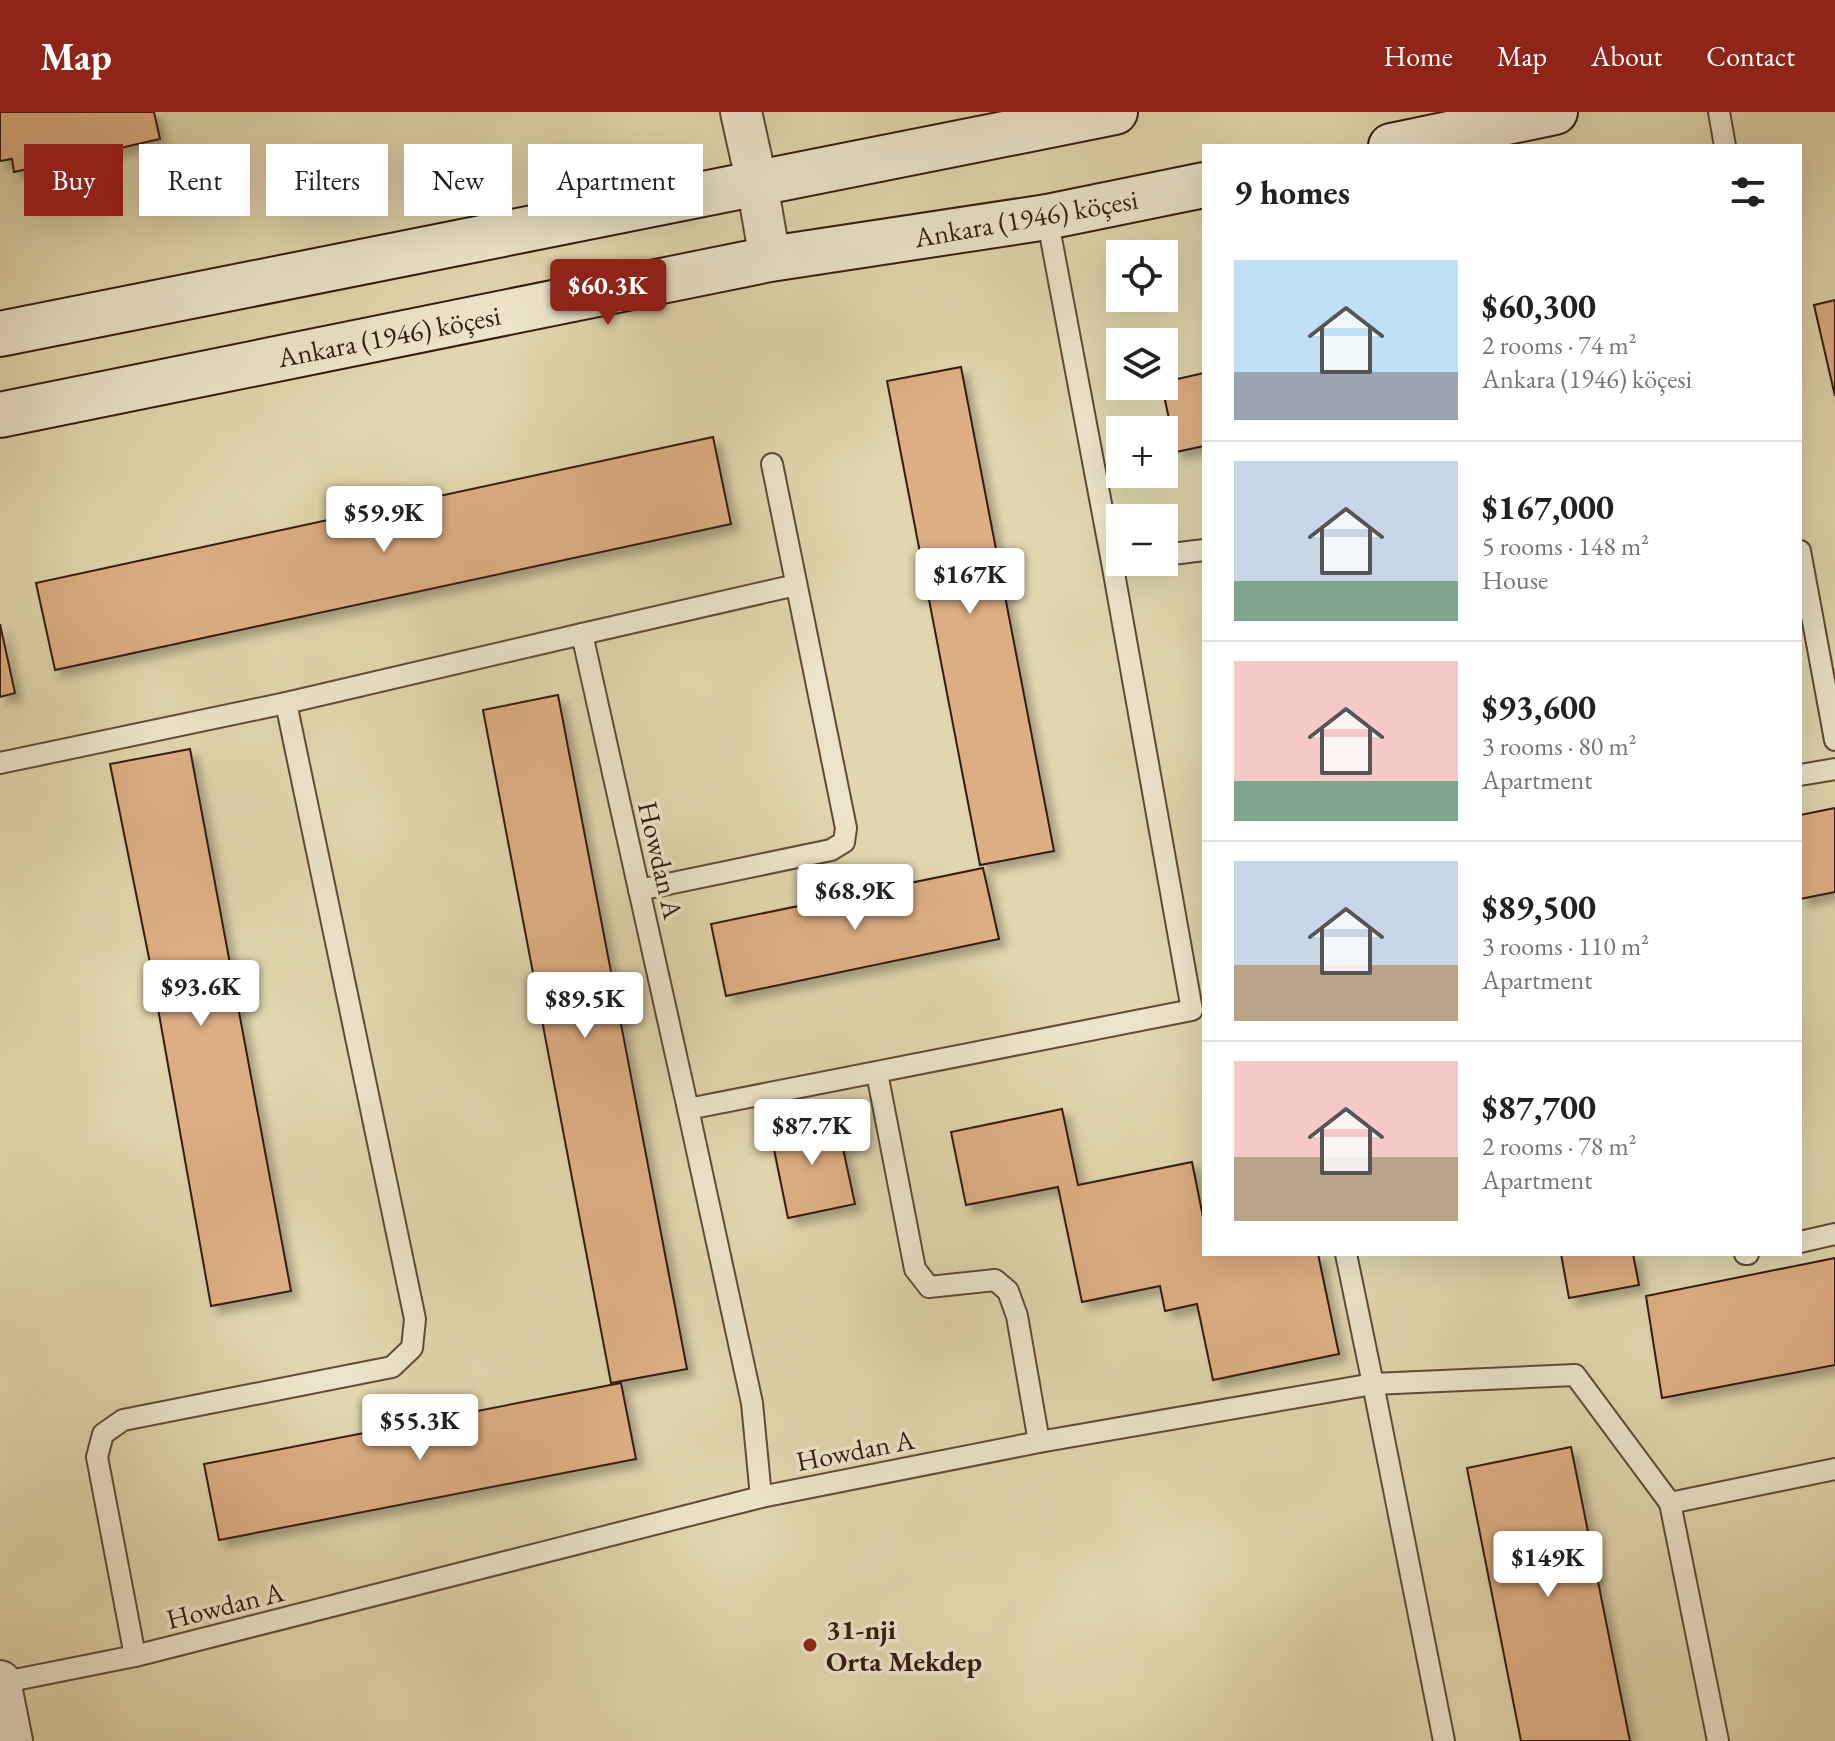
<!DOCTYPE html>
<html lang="en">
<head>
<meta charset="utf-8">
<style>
  :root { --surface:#fff; --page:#f6f6f6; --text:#202124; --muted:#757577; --line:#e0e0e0; --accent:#8f2418 }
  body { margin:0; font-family:"EB Garamond",serif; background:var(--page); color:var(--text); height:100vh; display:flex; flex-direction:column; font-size:30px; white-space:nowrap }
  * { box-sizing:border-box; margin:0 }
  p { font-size:26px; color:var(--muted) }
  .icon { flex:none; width:44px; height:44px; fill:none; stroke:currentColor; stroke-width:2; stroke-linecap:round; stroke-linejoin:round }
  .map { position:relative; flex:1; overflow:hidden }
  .details { position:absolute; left:1202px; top:32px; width:600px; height:1112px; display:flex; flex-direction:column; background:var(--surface); border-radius:0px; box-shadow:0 8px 32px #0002 }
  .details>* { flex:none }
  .banner { position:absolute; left:24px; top:32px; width:760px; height:72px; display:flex; gap:16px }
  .tools { position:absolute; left:1106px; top:128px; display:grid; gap:16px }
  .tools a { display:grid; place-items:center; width:72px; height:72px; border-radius:0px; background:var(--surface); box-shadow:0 8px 32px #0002; font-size:40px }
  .price { position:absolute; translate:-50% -68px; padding:0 18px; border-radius:8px; background:#fff; color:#222; font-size:26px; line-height:52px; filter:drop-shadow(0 2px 4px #0008) }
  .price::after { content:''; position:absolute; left:50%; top:48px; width:24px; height:18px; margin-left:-12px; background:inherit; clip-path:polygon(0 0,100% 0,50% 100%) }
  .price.active { background:var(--accent); color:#fff }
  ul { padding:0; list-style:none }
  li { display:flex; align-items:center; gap:24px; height:200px; padding:0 32px }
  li+li { border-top:2px solid var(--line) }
  li span { display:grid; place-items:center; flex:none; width:224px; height:160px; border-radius:0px; color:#555 }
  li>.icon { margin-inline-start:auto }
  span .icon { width:96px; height:96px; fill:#fffc; stroke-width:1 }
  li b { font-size:34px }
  h2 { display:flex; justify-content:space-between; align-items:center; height:96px; padding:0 32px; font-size:34px }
  .tag { padding:0 28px; border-radius:0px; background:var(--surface); box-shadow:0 8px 32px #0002; font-size:28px; line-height:72px }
  .tag.active { background:var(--accent); color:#fff }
  header { display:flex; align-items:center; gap:48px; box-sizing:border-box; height:112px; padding:0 40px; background:var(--accent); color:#fff }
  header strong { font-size:38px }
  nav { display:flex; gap:44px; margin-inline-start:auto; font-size:28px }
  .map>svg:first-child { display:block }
  .building { fill:#ddae83; stroke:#351b11; stroke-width:2; filter:url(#shadow) }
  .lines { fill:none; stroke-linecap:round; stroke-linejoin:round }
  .lane-casing { stroke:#604a38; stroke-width:24 }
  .street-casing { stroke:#604a38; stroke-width:44 }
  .secondary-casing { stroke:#351b11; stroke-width:48 }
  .lane { stroke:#ece4ca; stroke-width:20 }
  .street { stroke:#ece4ca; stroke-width:40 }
  .secondary { stroke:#ece4ca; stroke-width:44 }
  .poi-dot { fill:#8f2418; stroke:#ece4ca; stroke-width:3 }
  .labels { text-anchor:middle; stroke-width:7; stroke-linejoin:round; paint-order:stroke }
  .street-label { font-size:28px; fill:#351b11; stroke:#ece4ca }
  .poi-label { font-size:28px; font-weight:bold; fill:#351b11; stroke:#ece4ca; text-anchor:start }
</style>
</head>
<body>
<header>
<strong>Map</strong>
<nav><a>Home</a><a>Map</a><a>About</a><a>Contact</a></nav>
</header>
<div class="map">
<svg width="1835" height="1629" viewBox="0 0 1835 1629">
  <defs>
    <filter id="shadow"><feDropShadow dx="7" dy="7" stdDeviation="4" flood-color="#0004"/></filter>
  </defs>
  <rect width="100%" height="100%" fill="#e1d6ae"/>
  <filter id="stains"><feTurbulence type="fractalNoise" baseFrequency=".0025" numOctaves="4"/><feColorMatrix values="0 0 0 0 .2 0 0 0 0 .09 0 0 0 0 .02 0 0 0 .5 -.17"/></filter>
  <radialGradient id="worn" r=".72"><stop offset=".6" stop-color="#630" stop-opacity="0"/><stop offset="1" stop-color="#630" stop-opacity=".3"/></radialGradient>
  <g class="building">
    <polygon points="0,0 154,0 160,27 14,60 12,47 0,49"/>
    <polygon points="1835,188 1835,284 1814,193"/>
    <polygon points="961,255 1054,739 980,753 887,269"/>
    <polygon points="1204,261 1204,334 1176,340 1162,274 1164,274 1164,270"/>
    <polygon points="713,325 731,412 55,558 36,471"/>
    <polygon points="0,512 15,581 0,585"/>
    <polygon points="558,583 687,1257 611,1271 483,598"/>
    <polygon points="190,637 291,1179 211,1194 149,846 110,652"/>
    <polygon points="1835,696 1835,780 1800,787 1800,703"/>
    <polygon points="983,756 999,827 726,884 711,812"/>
    <polygon points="1062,997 1078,1073 1192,1050 1204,1110 1204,1142 1318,1142 1339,1242 1213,1268 1197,1192 1165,1199 1160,1174 1082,1190 1058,1075 966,1093 951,1020"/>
    <polygon points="836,1004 855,1092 788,1106 770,1018"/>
    <polygon points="1561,1142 1633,1142 1639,1173 1569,1186"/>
    <polygon points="1835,1146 1835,1253 1662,1286 1646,1184"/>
    <polygon points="621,1271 636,1347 219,1428 204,1352"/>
    <polygon points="1571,1335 1630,1629 1521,1629 1467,1356"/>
  </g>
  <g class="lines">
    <g class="lane-casing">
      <g id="lane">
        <polyline points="1719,0 1725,34"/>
        <polyline points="1800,439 1835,628"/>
        <polyline points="1164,443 1204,438"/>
        <polyline points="582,522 796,473"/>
        <polyline points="0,651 286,591 582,522 688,997 1192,898 1112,450 1047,105"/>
        <polyline points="1800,663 1835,657"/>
        <polyline points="639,778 831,738 844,730 846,716 772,352"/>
        <polyline points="877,961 915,1157 929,1175 995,1168 1008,1179 1017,1204 1039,1330"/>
        <polyline points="688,997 752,1291 761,1385"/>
        <polyline points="1800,1130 1835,1122"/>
        <polyline points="1346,1142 1373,1272 1575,1263 1670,1391"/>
        <polyline points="1745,1142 1748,1142"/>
        <polyline points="135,1544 97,1345 103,1322 123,1308 392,1255 412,1236 415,1207 286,591"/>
        <polyline points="0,1571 135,1544 761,1385 1039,1330 1373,1272 1444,1629"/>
        <polyline points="1718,1629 1670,1391 1835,1357"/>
      </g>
    </g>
    <g class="street-casing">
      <g id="street">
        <polyline points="741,0 757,72 770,147"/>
        <polyline points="0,1569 12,1629"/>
      </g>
    </g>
    <g class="secondary-casing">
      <g id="secondary">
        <polyline points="1391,34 1555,0"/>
        <polyline points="0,222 1115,0"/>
        <polyline points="0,303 770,147 1047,105 1204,73"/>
      </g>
    </g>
    <use href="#lane" class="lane"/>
    <use href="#street" class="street"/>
    <use href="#secondary" class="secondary"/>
  </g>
  <circle class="poi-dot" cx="810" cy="1533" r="8"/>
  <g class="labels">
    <g class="street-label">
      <text transform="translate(1026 106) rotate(-10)" y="10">Ankara (1946) köçesi</text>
      <text transform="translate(389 224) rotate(-11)" y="10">Ankara (1946) köçesi</text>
      <text transform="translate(661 748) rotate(77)" y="10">Howdan A</text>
      <text transform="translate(855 1338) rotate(-11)" y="10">Howdan A</text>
      <text transform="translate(225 1493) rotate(-14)" y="10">Howdan A</text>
    </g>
    <g class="poi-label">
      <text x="826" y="1527">31-nji<tspan x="826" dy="32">Orta Mekdep</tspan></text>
    </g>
  </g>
  <rect width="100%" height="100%" filter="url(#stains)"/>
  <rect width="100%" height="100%" fill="url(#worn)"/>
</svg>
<div class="tools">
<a><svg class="icon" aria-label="locate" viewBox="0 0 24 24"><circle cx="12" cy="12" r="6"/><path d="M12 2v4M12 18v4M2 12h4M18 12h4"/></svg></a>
<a><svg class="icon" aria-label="layers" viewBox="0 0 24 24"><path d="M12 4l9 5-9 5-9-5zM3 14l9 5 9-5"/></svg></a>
<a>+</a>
<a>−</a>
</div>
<b class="price active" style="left:608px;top:215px">$60.3K</b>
<b class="price" style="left:384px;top:442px">$59.9K</b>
<b class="price" style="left:970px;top:504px">$167K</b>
<b class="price" style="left:855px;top:820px">$68.9K</b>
<b class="price" style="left:201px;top:916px">$93.6K</b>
<b class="price" style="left:585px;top:928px">$89.5K</b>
<b class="price" style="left:812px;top:1055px">$87.7K</b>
<b class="price" style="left:420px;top:1350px">$55.3K</b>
<b class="price" style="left:1548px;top:1487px">$149K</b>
<div class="banner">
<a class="tag active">Buy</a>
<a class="tag">Rent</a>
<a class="tag">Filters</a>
<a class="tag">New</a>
<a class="tag">Apartment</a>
</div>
<section class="details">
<h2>9 homes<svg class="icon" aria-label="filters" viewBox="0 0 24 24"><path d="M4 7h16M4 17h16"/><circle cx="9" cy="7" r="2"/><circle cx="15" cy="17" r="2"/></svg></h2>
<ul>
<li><span style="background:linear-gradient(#bfe0f5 70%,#9aa5b1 0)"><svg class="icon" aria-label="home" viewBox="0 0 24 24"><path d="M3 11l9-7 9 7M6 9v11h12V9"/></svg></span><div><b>$60,300</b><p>2 rooms · 74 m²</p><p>Ankara (1946) köçesi</p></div></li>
<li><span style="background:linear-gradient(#c9d6e8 75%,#7fa58c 0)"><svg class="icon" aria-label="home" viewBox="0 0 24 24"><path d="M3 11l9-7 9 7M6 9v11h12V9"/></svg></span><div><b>$167,000</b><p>5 rooms · 148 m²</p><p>House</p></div></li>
<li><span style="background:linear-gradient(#f6c9c9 75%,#7fa58c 0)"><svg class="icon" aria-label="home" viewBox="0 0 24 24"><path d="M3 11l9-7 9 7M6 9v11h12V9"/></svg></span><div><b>$93,600</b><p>3 rooms · 80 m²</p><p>Apartment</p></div></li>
<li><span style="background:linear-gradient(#c9d6e8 65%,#b9a48a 0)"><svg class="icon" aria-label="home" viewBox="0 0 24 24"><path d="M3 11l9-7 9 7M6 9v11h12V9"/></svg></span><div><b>$89,500</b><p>3 rooms · 110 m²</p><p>Apartment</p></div></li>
<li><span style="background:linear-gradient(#f6c9c9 60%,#b9a48a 0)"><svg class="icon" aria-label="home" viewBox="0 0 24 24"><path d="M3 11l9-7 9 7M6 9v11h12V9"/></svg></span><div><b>$87,700</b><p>2 rooms · 78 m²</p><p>Apartment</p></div></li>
</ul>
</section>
</div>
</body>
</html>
